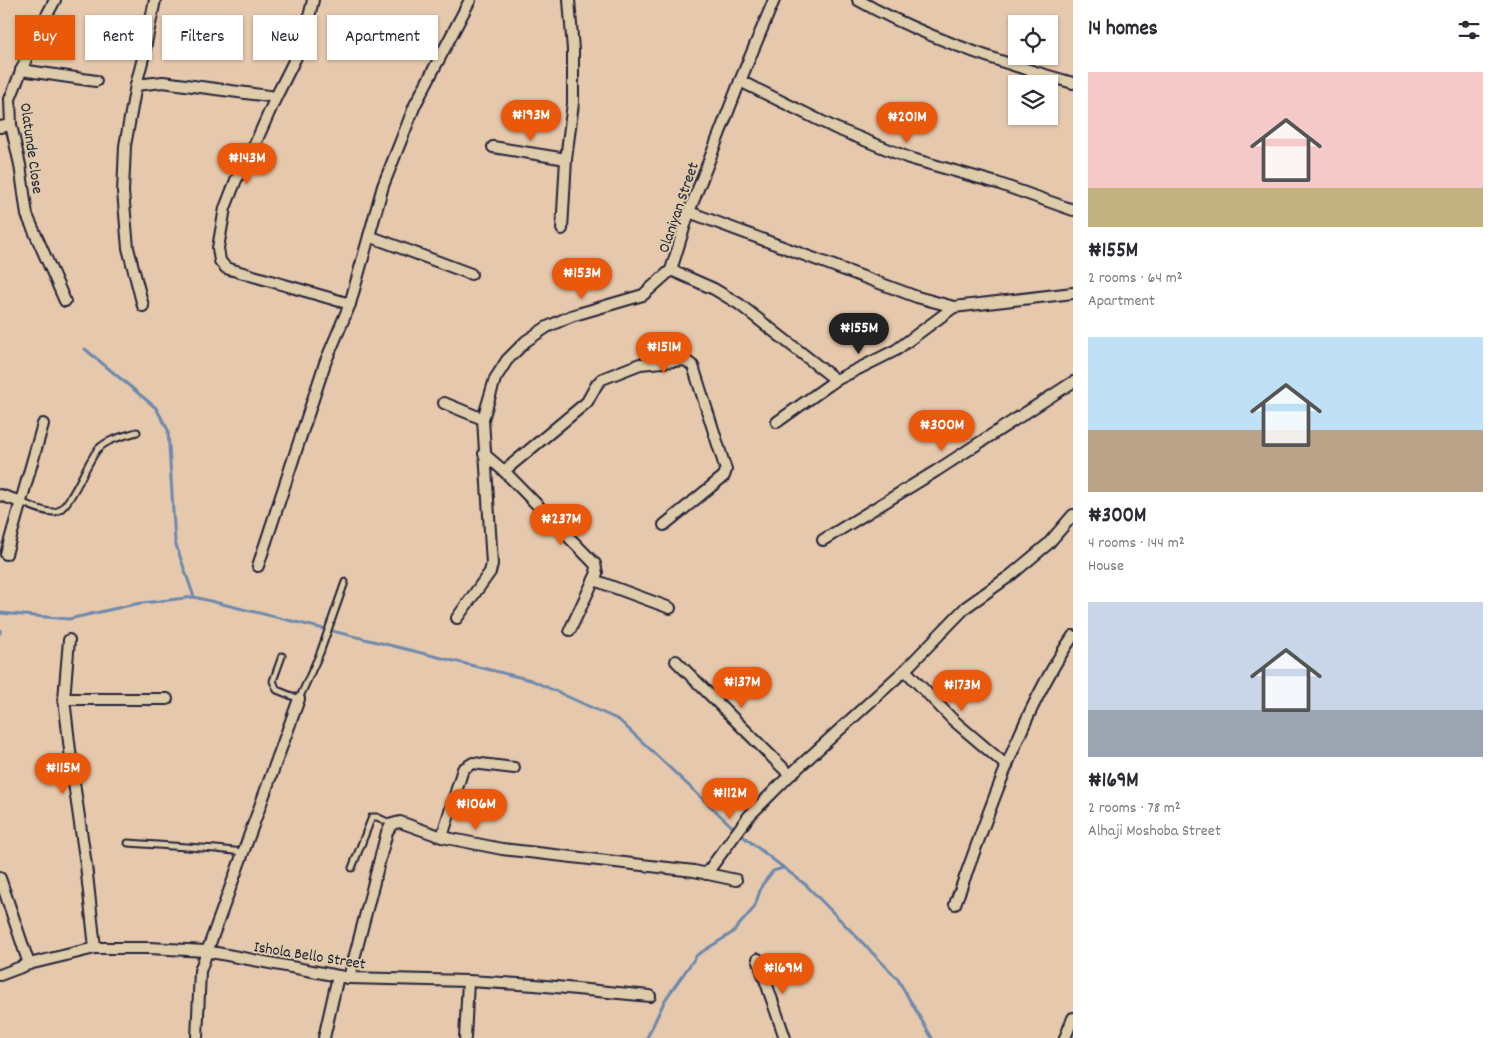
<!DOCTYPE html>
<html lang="en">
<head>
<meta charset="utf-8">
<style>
  :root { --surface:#fff; --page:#f2f2f3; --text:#2b2b33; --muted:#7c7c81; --accent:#ea580c }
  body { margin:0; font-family:Dekko,sans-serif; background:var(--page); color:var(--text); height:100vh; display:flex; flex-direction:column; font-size:19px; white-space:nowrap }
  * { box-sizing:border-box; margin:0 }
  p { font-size:16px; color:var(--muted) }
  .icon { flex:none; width:28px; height:28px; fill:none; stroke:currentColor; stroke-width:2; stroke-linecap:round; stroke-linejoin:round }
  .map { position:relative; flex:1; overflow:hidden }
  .sheet { display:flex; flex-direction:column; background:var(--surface); width:425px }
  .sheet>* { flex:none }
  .banner { position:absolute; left:15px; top:15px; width:475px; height:45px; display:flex; gap:10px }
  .buttons { position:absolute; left:1008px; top:15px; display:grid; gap:10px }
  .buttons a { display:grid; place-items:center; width:50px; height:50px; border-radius:0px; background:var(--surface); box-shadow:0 1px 4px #0004; font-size:25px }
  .price { position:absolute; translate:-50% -42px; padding:0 11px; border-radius:18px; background:var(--accent); color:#fff; font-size:16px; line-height:32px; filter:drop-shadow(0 1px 2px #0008) }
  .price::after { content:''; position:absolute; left:50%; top:30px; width:15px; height:11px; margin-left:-8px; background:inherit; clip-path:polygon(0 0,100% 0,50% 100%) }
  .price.active { background:#222; color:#fff }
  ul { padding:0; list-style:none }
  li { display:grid; align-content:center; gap:10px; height:265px; padding:0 15px }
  li span { display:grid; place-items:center; height:155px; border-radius:0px; color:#555 }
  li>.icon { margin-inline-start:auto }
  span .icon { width:90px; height:90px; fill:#fffc; stroke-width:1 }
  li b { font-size:21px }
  h2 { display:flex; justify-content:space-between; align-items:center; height:60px; padding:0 15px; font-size:21px }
  .chip { padding:0 18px; border-radius:0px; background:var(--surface); box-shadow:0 1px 4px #0004; font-size:18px; line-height:45px }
  .chip.active { background:var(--accent); color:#fff }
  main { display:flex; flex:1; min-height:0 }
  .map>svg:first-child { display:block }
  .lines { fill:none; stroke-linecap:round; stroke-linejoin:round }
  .stream { stroke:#6c89ad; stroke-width:3 }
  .lane-casing { stroke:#22223b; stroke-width:9 }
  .street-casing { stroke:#22223b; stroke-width:14 }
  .lane { stroke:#dfccaa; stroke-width:5 }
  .street { stroke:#dfccaa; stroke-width:10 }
  .labels { text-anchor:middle; stroke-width:4; stroke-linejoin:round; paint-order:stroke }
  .street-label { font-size:16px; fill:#22223b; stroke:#dfccaa }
</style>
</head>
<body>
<main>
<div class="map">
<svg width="1073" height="1038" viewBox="0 0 1073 1038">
  <rect width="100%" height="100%" fill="#e6c8ac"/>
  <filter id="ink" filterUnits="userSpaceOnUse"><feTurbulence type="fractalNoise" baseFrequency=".02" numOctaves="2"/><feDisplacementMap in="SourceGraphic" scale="10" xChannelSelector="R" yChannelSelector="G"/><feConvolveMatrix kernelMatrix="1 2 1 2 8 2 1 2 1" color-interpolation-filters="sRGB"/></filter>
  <g filter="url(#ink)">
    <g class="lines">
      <g class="stream">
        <polyline points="85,349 156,408 168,430 175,542 194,597"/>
        <polyline points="0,613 69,619 135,604 194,597 531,680 619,720 740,834 806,885 897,978 932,1038"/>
        <polyline points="0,630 0,633"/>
        <polyline points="647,1038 665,1000 697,955 732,933 754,908 762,885 773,871 783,868"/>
      </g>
      <g class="lane-casing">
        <g id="lane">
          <path d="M21 502C31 506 45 513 55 512 70 510 87 461 98 449 108 439 124 436 137 432"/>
          <polyline points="282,656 273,681 277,690 299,699 320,653 345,582"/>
          <polyline points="128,843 216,849 243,852"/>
          <polyline points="352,868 372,817 377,817 392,824"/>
        </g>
      </g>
      <g class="street-casing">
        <g id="street">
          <polyline points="55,0 34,39 10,99 11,125 20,165 27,215 65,301"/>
          <polyline points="155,0 143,58 136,85 163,82 276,97"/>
          <polyline points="313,0 303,43 276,97 255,144 236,180 225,208 218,248 220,261 226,268 350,304"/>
          <path d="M858 0C923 37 1001 63 1073 83"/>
          <polyline points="21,70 96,81"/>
          <polyline points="740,81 835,128 909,158 997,183 1073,210"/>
          <polyline points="136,85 125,146 123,192 128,248 143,306"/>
          <polyline points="0,127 11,125"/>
          <polyline points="493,147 566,159"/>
          <polyline points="689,212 917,297 954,307 1073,293"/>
          <polyline points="562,229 566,159 573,103 573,50 569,0"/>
          <polyline points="369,236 471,274"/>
          <polyline points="671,270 714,289 739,304 836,380"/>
          <polyline points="444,403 483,419"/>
          <polyline points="777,422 836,380 896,350 954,307"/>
          <polyline points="484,454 504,471 595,564 597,573 570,630"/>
          <polyline points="504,471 587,402 597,384 602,379 640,364 685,360 693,366 726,470 724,476 664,525"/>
          <polyline points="0,495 21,502"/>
          <polyline points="823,540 936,471 1073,382"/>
          <polyline points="6,554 43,424"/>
          <polyline points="258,566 325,363 350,304 383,186 415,105 470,0"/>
          <polyline points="594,580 670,608"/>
          <polyline points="457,618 490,572 492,564 483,419 495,379 507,360 526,341 547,327 571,316 643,295 671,270 689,212 740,81 774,0"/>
          <polyline points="69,640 64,699 73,776 86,865 95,948"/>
          <polyline points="676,661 790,775"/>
          <polyline points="905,670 953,720 1007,766"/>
          <polyline points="64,699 167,699"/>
          <polyline points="442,837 463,769 473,763 514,768"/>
          <polyline points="706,874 749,816 790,775 905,670 966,607 1011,575 1048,544 1073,515"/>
          <polyline points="0,878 29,964"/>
          <path d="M955 904C988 817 1020 713 1073 636"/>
          <polyline points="758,959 785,1038"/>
          <polyline points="0,975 29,964 95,948 149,948 206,951 349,978 468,981 535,985 650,996"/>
          <polyline points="349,978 387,832 392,824 400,822 442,837 502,849 694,871 736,880"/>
          <polyline points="197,1038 200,971 299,699"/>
          <polyline points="324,1038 338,976"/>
          <polyline points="465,1038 468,981"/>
          <polyline points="1065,1038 1073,1018"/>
        </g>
      </g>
      <use href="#lane" class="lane"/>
      <use href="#street" class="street"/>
    </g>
  </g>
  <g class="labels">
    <g class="street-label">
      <text transform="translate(33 148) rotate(82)" y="6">Olatunde Close</text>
      <text transform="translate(677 207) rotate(-71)" y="6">Olaniyan Street</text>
      <text transform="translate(310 954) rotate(9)" y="6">Ishola Bello Street</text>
    </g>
  </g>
</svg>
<div class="buttons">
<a><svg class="icon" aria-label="locate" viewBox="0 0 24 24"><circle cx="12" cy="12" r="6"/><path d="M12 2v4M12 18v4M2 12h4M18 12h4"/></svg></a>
<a><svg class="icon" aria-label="layers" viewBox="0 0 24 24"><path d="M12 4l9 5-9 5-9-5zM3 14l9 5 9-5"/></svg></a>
</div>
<b class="price" style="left:531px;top:142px">₦193M</b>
<b class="price" style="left:907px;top:144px">₦201M</b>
<b class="price" style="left:247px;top:185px">₦143M</b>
<b class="price" style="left:582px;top:300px">₦153M</b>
<b class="price active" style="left:859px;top:355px">₦155M</b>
<b class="price" style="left:664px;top:374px">₦151M</b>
<b class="price" style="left:942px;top:452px">₦300M</b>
<b class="price" style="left:561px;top:546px">₦237M</b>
<b class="price" style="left:742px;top:709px">₦137M</b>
<b class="price" style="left:962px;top:712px">₦173M</b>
<b class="price" style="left:63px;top:795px">₦115M</b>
<b class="price" style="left:730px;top:820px">₦112M</b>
<b class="price" style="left:476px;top:831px">₦106M</b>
<b class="price" style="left:783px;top:995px">₦169M</b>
<div class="banner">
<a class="chip active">Buy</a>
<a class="chip">Rent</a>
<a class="chip">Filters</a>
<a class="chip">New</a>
<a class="chip">Apartment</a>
</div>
</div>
<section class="sheet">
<h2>14 homes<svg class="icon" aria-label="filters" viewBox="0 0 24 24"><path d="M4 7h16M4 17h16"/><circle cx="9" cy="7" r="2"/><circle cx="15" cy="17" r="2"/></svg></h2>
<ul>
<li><span style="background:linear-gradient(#f6c9c9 75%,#c2b280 0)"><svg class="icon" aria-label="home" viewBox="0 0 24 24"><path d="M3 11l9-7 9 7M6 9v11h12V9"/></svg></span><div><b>₦155M</b><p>2 rooms · 64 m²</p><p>Apartment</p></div></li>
<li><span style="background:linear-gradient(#bfe0f5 60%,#b9a48a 0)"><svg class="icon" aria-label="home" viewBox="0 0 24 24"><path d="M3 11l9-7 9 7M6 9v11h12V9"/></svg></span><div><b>₦300M</b><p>4 rooms · 144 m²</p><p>House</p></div></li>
<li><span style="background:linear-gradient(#c9d6e8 70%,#9aa5b1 0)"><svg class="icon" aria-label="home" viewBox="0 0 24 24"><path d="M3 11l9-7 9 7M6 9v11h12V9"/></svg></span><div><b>₦169M</b><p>2 rooms · 78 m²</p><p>Alhaji Moshoba Street</p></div></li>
</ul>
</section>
</main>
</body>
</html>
